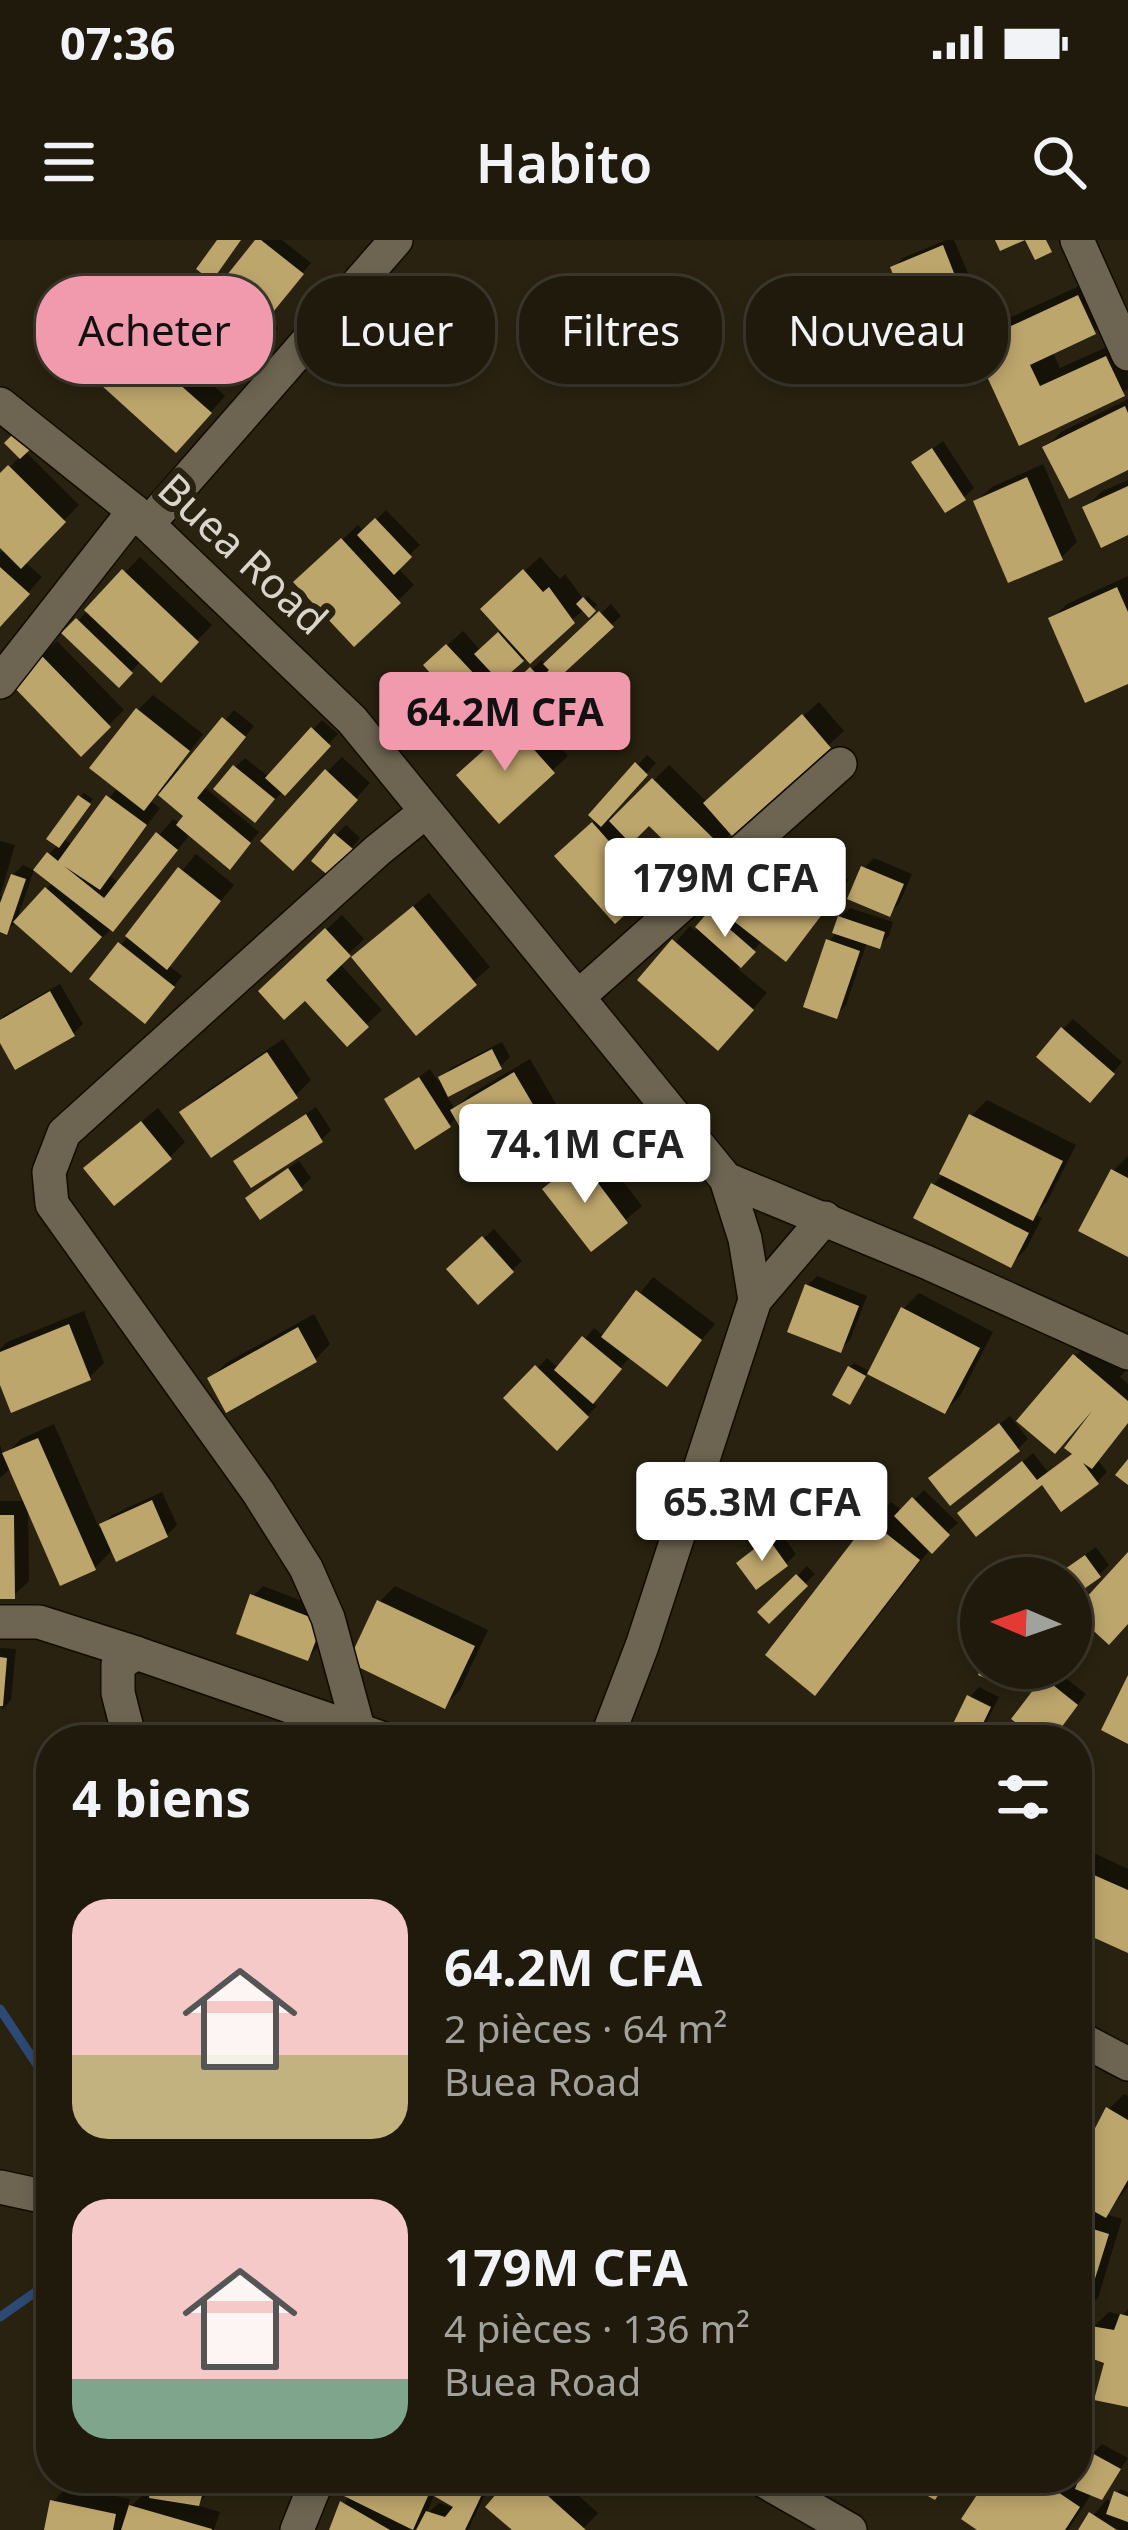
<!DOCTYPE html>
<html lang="fr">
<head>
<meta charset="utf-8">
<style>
  :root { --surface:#1f1a0c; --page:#2c271a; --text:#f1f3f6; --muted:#a1a19d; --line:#3c382d; --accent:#f29aad }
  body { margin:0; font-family:"Noto Sans",sans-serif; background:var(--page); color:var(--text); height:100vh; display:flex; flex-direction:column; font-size:45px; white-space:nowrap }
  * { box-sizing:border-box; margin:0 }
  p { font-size:39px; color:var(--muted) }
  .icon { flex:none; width:66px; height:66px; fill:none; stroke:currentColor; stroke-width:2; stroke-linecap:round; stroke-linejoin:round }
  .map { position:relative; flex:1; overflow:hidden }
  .sheet { position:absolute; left:36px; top:1485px; width:1056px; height:768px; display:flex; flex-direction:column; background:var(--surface); border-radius:48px; box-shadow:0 6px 18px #0003,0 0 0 3px var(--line) }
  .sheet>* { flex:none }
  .banner { position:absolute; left:36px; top:36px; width:1056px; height:108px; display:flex; gap:24px }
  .needle { width:78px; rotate:272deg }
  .controls { position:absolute; left:960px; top:1317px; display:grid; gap:24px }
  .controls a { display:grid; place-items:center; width:132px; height:132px; border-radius:50%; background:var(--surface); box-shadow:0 6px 18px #0003,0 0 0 3px var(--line); font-size:60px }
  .price { position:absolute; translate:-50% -102px; padding:0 27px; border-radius:12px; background:#fff; color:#222; font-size:39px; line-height:78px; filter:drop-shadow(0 3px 6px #0008) }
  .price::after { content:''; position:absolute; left:50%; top:72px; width:36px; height:27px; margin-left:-18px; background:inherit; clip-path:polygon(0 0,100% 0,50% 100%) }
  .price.active { background:var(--accent); color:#111 }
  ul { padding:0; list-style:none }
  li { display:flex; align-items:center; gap:36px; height:300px; padding:0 36px }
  li span { display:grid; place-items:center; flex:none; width:336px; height:240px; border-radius:36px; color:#555 }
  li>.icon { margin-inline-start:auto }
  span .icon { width:144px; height:144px; fill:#fffc; stroke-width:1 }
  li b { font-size:51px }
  h2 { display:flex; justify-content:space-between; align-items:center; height:144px; padding:0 36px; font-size:51px }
  .pill { padding:0 42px; border-radius:48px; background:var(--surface); box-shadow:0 6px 18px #0003,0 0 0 3px var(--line); font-size:42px; line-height:108px }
  .pill.active { background:var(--accent); color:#111 }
  .status { display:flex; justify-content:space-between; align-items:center; height:84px; padding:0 60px; background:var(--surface); direction:ltr }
  .status svg { height:33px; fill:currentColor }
  header { display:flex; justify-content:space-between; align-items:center; height:156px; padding:0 36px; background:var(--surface); font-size:54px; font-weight:600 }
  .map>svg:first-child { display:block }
  .shadow { fill:#0007; fill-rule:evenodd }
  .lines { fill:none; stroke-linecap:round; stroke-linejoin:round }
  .stream { stroke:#2c4a75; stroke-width:9 }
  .building { fill:#bda66c }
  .minor-casing { stroke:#120b00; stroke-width:36 }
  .minor { stroke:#6d6551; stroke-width:33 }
  .labels { text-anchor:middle; stroke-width:12; stroke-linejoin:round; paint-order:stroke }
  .street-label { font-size:42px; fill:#dad5ca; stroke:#292210 }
</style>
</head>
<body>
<div class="status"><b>07:36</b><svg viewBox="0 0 49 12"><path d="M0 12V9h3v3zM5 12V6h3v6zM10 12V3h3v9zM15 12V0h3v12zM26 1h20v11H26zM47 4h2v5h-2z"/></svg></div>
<header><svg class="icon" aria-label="menu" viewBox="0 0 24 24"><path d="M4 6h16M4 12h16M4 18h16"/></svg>Habito<svg class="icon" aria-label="search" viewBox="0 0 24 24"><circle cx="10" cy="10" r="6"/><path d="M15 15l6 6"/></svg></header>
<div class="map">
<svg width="1128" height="2290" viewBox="0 0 1128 2290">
  <rect width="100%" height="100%" fill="#292210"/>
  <g class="shadow">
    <polygon points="220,0 241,0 213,36 223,44 259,0 282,0 311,23 265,78 278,88 244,127 194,87 174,111 225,156 191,194 105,144 203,31"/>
    <polygon points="946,0 954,0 974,48 964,58 894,28 903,18"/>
    <polygon points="1099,37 1115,71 1095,91 1052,111 1060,128 1127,98 1128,149 1021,202 976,104 996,84"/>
    <polygon points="1128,159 1128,226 1046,208 1061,192"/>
    <polygon points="943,201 974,248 964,257 915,222"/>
    <polygon points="25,211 79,265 24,321 42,337 0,384 0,313 5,309 0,304 0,238"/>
    <polygon points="1043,224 1077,302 1062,317 976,262 992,247"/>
    <polygon points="1128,240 1128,292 1086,268 1101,252"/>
    <polygon points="386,270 420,305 397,327 414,345 355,403 297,342 358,285 364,292"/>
    <polygon points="140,317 212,385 161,438 142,420 119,444 66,393"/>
    <polygon points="540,317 560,339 565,334 584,360 588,356 597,365 589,373 585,369 504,435 514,445 542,420 546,425 611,364 621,376 516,472 504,459 444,474 435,433 442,410 463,391 481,411 503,390 499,354"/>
    <polygon points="1128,336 1128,441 1052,379 1067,364"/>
    <polygon points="57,401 124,470 81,512 14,443"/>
    <path d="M153 455 203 494 177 528 182 531 234 470 254 486 204 547 259 592 239 616 191 593 127 673 86 714 18 682 53 642 49 614 59 604 80 557 84 553 93 559 64 599 73 606 118 547 138 470ZM159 552 187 575 180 584 173 579 119 643 110 636 160 568 150 561Z"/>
    <polygon points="819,462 844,491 695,627 649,582 634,597 665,633 650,648 573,601 597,579 592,574 647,515 656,523 611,572 616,578 669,525 708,563"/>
    <polygon points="529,472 568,516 499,579 475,521"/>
    <polygon points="322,480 338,494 265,570 235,527 245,518 269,537"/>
    <polygon points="342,517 370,543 307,612 327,532"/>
    <polygon points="346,585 360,598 339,624 336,595"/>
    <polygon points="0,601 15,605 0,656 5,658 13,635 23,625 34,630 16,682 6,691 0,689"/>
    <polygon points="799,601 849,640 786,718 763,700 737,728 767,753 733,792 641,740 690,686 695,691 721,663 737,677"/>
    <polygon points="196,614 234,645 168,725 182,736 155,771 93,739"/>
    <polygon points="874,618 912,634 899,664 890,673 864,628"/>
    <polygon points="429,653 490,727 416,792 370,702"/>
    <polygon points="850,668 893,682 889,696 879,706 867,702 846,765 836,775 829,701 839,690 840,678"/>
    <polygon points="342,675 364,699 339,723 382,770 347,802 305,756 277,736"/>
    <polygon points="60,744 83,784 73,794 0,797 3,776"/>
    <polygon points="1073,779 1122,822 1099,850 1063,789"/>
    <polygon points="283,799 311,840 296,855 183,872 198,857"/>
    <polygon points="502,802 510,817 500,827 446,855 455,869 469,855 530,819 568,885 553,900 457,877 449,885 387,860 430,829 438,841 451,828"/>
    <polygon points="987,860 1076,905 1047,962 1035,974 1042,978 1026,1009 1010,1025 933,945 945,933 972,875"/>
    <polygon points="316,867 331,890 321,900 237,921"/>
    <polygon points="158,868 185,902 170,917 102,914"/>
    <polygon points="596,906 642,966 592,1008 546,949"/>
    <polygon points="1128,916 1128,1014 1113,931"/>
    <polygon points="299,921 311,938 301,948 258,949"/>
    <polygon points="494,989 522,1021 478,1061 450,1029"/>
    <polygon points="817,1036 867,1056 850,1100 840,1110 807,1046"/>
    <polygon points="653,1037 715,1084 666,1143 631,1116 592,1161 597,1166 557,1207 508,1158 547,1118 559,1129 594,1088 605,1097"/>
    <polygon points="919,1053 993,1092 960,1156 945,1171 868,1131 853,1158 850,1127 854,1123 871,1132 904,1068"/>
    <polygon points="84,1071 104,1123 89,1138 0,1137 0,1109 7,1102"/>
    <polygon points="314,1074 330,1104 315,1120 211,1138 226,1123"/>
    <polygon points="1091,1101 1125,1131 1120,1137 1128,1144 1128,1182 1097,1219 1107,1232 1097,1242 1042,1241 971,1263 1033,1213 1048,1232 1075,1212 1097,1172 1076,1116"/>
    <polygon points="1010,1176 1028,1199 1018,1209 942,1229"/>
    <polygon points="54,1184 99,1288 112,1275 162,1252 177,1285 167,1295 113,1309 95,1328 28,1265 29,1341 13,1356 0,1356 0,1261 27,1261 12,1227 0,1238 0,1205 4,1216 21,1199"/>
    <polygon points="924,1250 958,1283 931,1308 835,1432 815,1452 871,1282 891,1262 903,1271"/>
    <polygon points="779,1291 796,1314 786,1324 749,1313"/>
    <polygon points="1096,1307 1109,1325 1099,1335 1071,1354 1071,1338 1052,1338"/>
    <polygon points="807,1326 815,1334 769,1379 761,1372"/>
    <polygon points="263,1346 331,1372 317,1408 308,1418 253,1356"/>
    <polygon points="395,1346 488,1390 460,1450 445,1465 380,1361"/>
    <polygon points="0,1408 16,1409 11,1460 2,1470"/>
    <polygon points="1055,1430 1086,1454 1056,1493 1044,1500 1045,1439"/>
    <polygon points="979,1447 999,1457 983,1489 973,1499 970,1457"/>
    <polygon points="1096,1614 1128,1629 1128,1709 1077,1686 1077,1637"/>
    <polygon points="1124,1854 1128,1856 1128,1947 1106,1974 1122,1979 1098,2058 1082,2073 1077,2072 1077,1966 1094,1970 1077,1958 1077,1929 1109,1869"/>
    <polygon points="1077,1878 1090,1884 1077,1911"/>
    <polygon points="1128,2069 1128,2164 1093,2087 1109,2072 1123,2075"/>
    <polygon points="1102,2204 1128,2218 1102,2256 1107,2259 1092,2253 1068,2290 983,2290 991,2238 1074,2238 1081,2242 1092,2214"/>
    <polygon points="156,2238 216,2238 214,2248 196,2265 220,2272 214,2290 47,2290 53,2262 68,2246 130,2259 127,2270 147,2251 153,2253"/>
    <path d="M356 2238H488L492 2240 468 2290H333ZM435 2253 456 2268 439 2263 426 2275Z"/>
    <polygon points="514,2238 559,2238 598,2273 582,2290 517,2290"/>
    <polygon points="1120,2249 1128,2252 1128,2290 1081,2290 1107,2259 1113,2263"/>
  </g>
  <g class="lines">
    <g class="stream">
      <polyline points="0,1769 51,1846"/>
      <polyline points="0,2077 51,2041"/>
    </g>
  </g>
  <g class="building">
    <polygon points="217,0 241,0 212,41 196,29"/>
    <polygon points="255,0 261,0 304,34 269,77 223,40"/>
    <polygon points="995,0 1025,0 1000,11"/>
    <polygon points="1025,0 1046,0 1052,12 1035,20"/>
    <polygon points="943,5 965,61 913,83 890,27"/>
    <polygon points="187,42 265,105 245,131 192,90 169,120 143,100"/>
    <polygon points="1078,55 1096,94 1030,125 1040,146 1106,116 1125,156 1019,206 972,104"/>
    <polygon points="963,81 969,95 925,116 918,101"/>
    <polygon points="135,105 212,173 176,213 100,144"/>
    <polygon points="1125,166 1128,173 1128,230 1069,259 1042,207"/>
    <polygon points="20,187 36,204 20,219 4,203"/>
    <polygon points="932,208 966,260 945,273 911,222"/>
    <polygon points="8,225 66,282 21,329 0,308 0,233"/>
    <polygon points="1027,237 1063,320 1008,343 973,261"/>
    <polygon points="1128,246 1128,295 1101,308 1082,267"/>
    <polygon points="375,278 412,317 394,335 357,295"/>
    <polygon points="341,298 401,363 354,407 293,342"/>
    <polygon points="0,327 30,354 0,387"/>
    <polygon points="122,329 199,402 161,443 84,370"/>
    <polygon points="523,329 543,352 549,347 575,383 530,424 480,369"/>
    <polygon points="1117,347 1128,372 1128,444 1085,463 1048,378"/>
    <polygon points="583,357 596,371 589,378 576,364"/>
    <polygon points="599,371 614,387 551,445 543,436 549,430 543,424"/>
    <polygon points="76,378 133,433 119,448 61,393"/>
    <polygon points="498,392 524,421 500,442 474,414"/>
    <polygon points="446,404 497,458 530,427 548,446 515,476 503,463 455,506 433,481 440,475 417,447 431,434 423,425"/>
    <polygon points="40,414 111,487 81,517 10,443"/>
    <polygon points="136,468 190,511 144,571 89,528"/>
    <polygon points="802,474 831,508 732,596 703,563"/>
    <polygon points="222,477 246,497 197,558 251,603 230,630 176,585 183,576 158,555"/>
    <polygon points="512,485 555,533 499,584 456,535"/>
    <polygon points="311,487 331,506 285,556 265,538"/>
    <polygon points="635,522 648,535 601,587 588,575"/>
    <polygon points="233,525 275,559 255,583 213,549"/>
    <polygon points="325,529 358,560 293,631 260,601"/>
    <polygon points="652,538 721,606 695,631 649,586 631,604 609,581"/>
    <polygon points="78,555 91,564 59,608 46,599"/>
    <polygon points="106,555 147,585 100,650 64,626 104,658 156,592 178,610 113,692 33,630 47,612 58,621"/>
    <polygon points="592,582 652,650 615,684 554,616"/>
    <polygon points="334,593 353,609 330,637 311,621"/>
    <polygon points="781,614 836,656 786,722 731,679"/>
    <polygon points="861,626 904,644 890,677 847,659"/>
    <polygon points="178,627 221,661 167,730 125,696"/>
    <polygon points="11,634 26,639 7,695 0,692 0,663"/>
    <polygon points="45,647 102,697 71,733 13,682"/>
    <polygon points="413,666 477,745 416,796 351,717"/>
    <polygon points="709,671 756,712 741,728 695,687"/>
    <polygon points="838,676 885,692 880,709 832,693"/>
    <polygon points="325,688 351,716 326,740 369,787 347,807 305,761 284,780 258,751"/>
    <polygon points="672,699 754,770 718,811 637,740"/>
    <polygon points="826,699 860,711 837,779 803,767"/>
    <polygon points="118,702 175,747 145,784 89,739"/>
    <polygon points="50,751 75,796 15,830 0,803 0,780"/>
    <polygon points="1061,787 1115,834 1090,863 1036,817"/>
    <polygon points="492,809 502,829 448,857 438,837"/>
    <polygon points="267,812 298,858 211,918 179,872"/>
    <polygon points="514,832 555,902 490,940 450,870"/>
    <polygon points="419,837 451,887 415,910 384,859"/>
    <polygon points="306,874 323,902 251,948 233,921"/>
    <polygon points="969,874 1063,921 1033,981 939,934"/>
    <polygon points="141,881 172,919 114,966 83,928"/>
    <polygon points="580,919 628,983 591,1012 542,949"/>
    <polygon points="288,928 303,950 260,980 245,958"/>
    <polygon points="1111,929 1128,938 1128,1017 1078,991"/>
    <polygon points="931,943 1029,993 1011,1028 913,978"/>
    <polygon points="482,996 514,1032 478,1065 446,1029"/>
    <polygon points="805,1044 859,1066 841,1113 787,1092"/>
    <polygon points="636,1050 702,1100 667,1147 601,1097"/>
    <polygon points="901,1067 980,1108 945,1174 867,1134"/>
    <polygon points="69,1084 91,1140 11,1173 0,1145 0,1112"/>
    <polygon points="298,1087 317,1122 226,1173 207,1138"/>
    <polygon points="582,1096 622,1129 593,1164 554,1130"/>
    <polygon points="1073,1114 1128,1161 1128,1183 1092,1229 1083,1223 1099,1244 1061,1272 1042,1245 976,1297 957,1273 1022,1221 1037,1240 1072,1214 1064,1208 1092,1171 1055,1214 1016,1181"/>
    <polygon points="535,1125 589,1177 557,1211 503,1158"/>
    <polygon points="848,1126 866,1136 850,1165 832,1155"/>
    <polygon points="999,1183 1020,1211 950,1266 928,1238"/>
    <polygon points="38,1198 96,1330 60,1346 2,1213"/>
    <polygon points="1128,1219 1128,1245 1115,1235"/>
    <polygon points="912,1257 950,1295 932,1314 894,1276"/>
    <polygon points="152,1260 168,1297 116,1322 99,1284"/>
    <polygon points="0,1275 14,1275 15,1359 0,1359"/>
    <polygon points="869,1280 920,1320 815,1456 765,1415"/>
    <polygon points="768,1298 788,1326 756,1350 736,1323"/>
    <polygon points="1128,1312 1128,1384 1109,1405 1073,1372"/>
    <polygon points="1085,1315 1101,1337 1071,1358 1071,1338 1052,1338"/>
    <polygon points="796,1334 808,1346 769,1384 757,1372"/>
    <polygon points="250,1354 323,1382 308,1421 236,1394"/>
    <polygon points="377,1360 475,1406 445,1469 348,1422"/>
    <polygon points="0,1417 7,1418 3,1466 0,1466"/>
    <polygon points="981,1428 1012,1428 1004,1446 978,1435"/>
    <polygon points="1128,1435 1128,1504 1101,1490"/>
    <polygon points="1043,1437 1078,1465 1052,1500 1039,1500 1011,1479"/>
    <polygon points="967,1455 991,1467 975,1500 950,1490"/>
    <polygon points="1078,1628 1128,1650 1128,1713 1077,1690"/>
    <polygon points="1106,1867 1128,1880 1128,1940 1106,1978 1077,1962 1077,1923"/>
    <polygon points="1077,1984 1109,1994 1083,2077 1077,2075"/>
    <polygon points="1120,2074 1128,2076 1128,2167 1094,2160 1104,2123 1082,2115 1091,2086 1114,2090"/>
    <polygon points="1090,2212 1121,2229 1102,2260 1075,2249"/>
    <polygon points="153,2238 207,2238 199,2266 149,2258"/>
    <polygon points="353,2238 379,2239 436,2238 413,2290 344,2256"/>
    <polygon points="442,2238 454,2238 484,2250 465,2290 416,2290 426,2271 445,2277 453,2267 434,2256"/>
    <polygon points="510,2238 528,2238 586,2290 512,2290 485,2267"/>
    <polygon points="895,2238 949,2238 935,2260"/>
    <polygon points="988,2238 1037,2238 1080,2267 1065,2290 977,2290 961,2279"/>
    <polygon points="1114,2251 1128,2257 1128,2282 1106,2274"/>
    <polygon points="50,2260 116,2274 113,2290 44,2290"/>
    <polygon points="340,2261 390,2290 329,2290"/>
    <polygon points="129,2265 212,2289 212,2290 121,2290"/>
    <polygon points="1089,2272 1117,2290 1078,2290"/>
  </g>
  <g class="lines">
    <g class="minor-casing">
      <g id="minor">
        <polyline points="1077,0 1128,114"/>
        <polyline points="0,164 134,271 352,480 726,939 745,999 755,1060"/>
        <polyline points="148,284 396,0"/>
        <polyline points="0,442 134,271"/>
        <polyline points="578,757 840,524"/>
        <polyline points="726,939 926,1022 1128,1113"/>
        <polyline points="0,1382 39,1382 136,1413"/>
        <polyline points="358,1488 328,1378 306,1328 258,1252 52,964 49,932 64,893 378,610 424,573"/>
        <polyline points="130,1500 118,1453 118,1425 136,1413 387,1500"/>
        <polyline points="606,1500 642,1406 755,1060 825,978"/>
        <polyline points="1077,1797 1128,1824"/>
        <polyline points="0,1947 51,1958"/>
        <polyline points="759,2238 850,2290"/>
        <polyline points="297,2290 318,2238"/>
      </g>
    </g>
    <use href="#minor" class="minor"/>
  </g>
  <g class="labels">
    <g class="street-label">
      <text transform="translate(243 314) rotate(43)" y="15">Buea Road</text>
    </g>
  </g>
</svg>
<div class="controls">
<a><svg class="needle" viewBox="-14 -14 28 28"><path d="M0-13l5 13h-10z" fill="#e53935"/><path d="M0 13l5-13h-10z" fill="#a1a19d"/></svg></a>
</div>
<b class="price active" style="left:505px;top:534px">64.2M CFA</b>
<b class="price" style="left:725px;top:700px">179M CFA</b>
<b class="price" style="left:585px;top:966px">74.1M CFA</b>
<b class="price" style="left:762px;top:1324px">65.3M CFA</b>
<div class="banner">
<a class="pill active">Acheter</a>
<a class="pill">Louer</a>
<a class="pill">Filtres</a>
<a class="pill">Nouveau</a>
</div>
<section class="sheet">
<h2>4 biens<svg class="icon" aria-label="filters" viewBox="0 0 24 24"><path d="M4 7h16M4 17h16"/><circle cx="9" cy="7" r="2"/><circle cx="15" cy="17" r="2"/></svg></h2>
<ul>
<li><span style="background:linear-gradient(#f6c9c9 65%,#c2b280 0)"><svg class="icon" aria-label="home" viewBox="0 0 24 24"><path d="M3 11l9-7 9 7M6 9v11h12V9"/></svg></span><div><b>64.2M CFA</b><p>2 pièces · 64 m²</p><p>Buea Road</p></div></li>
<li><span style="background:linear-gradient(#f6c9c9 75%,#7fa58c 0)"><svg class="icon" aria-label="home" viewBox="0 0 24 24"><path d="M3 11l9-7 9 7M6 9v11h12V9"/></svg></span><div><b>179M CFA</b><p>4 pièces · 136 m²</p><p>Buea Road</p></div></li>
</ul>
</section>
</div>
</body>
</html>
